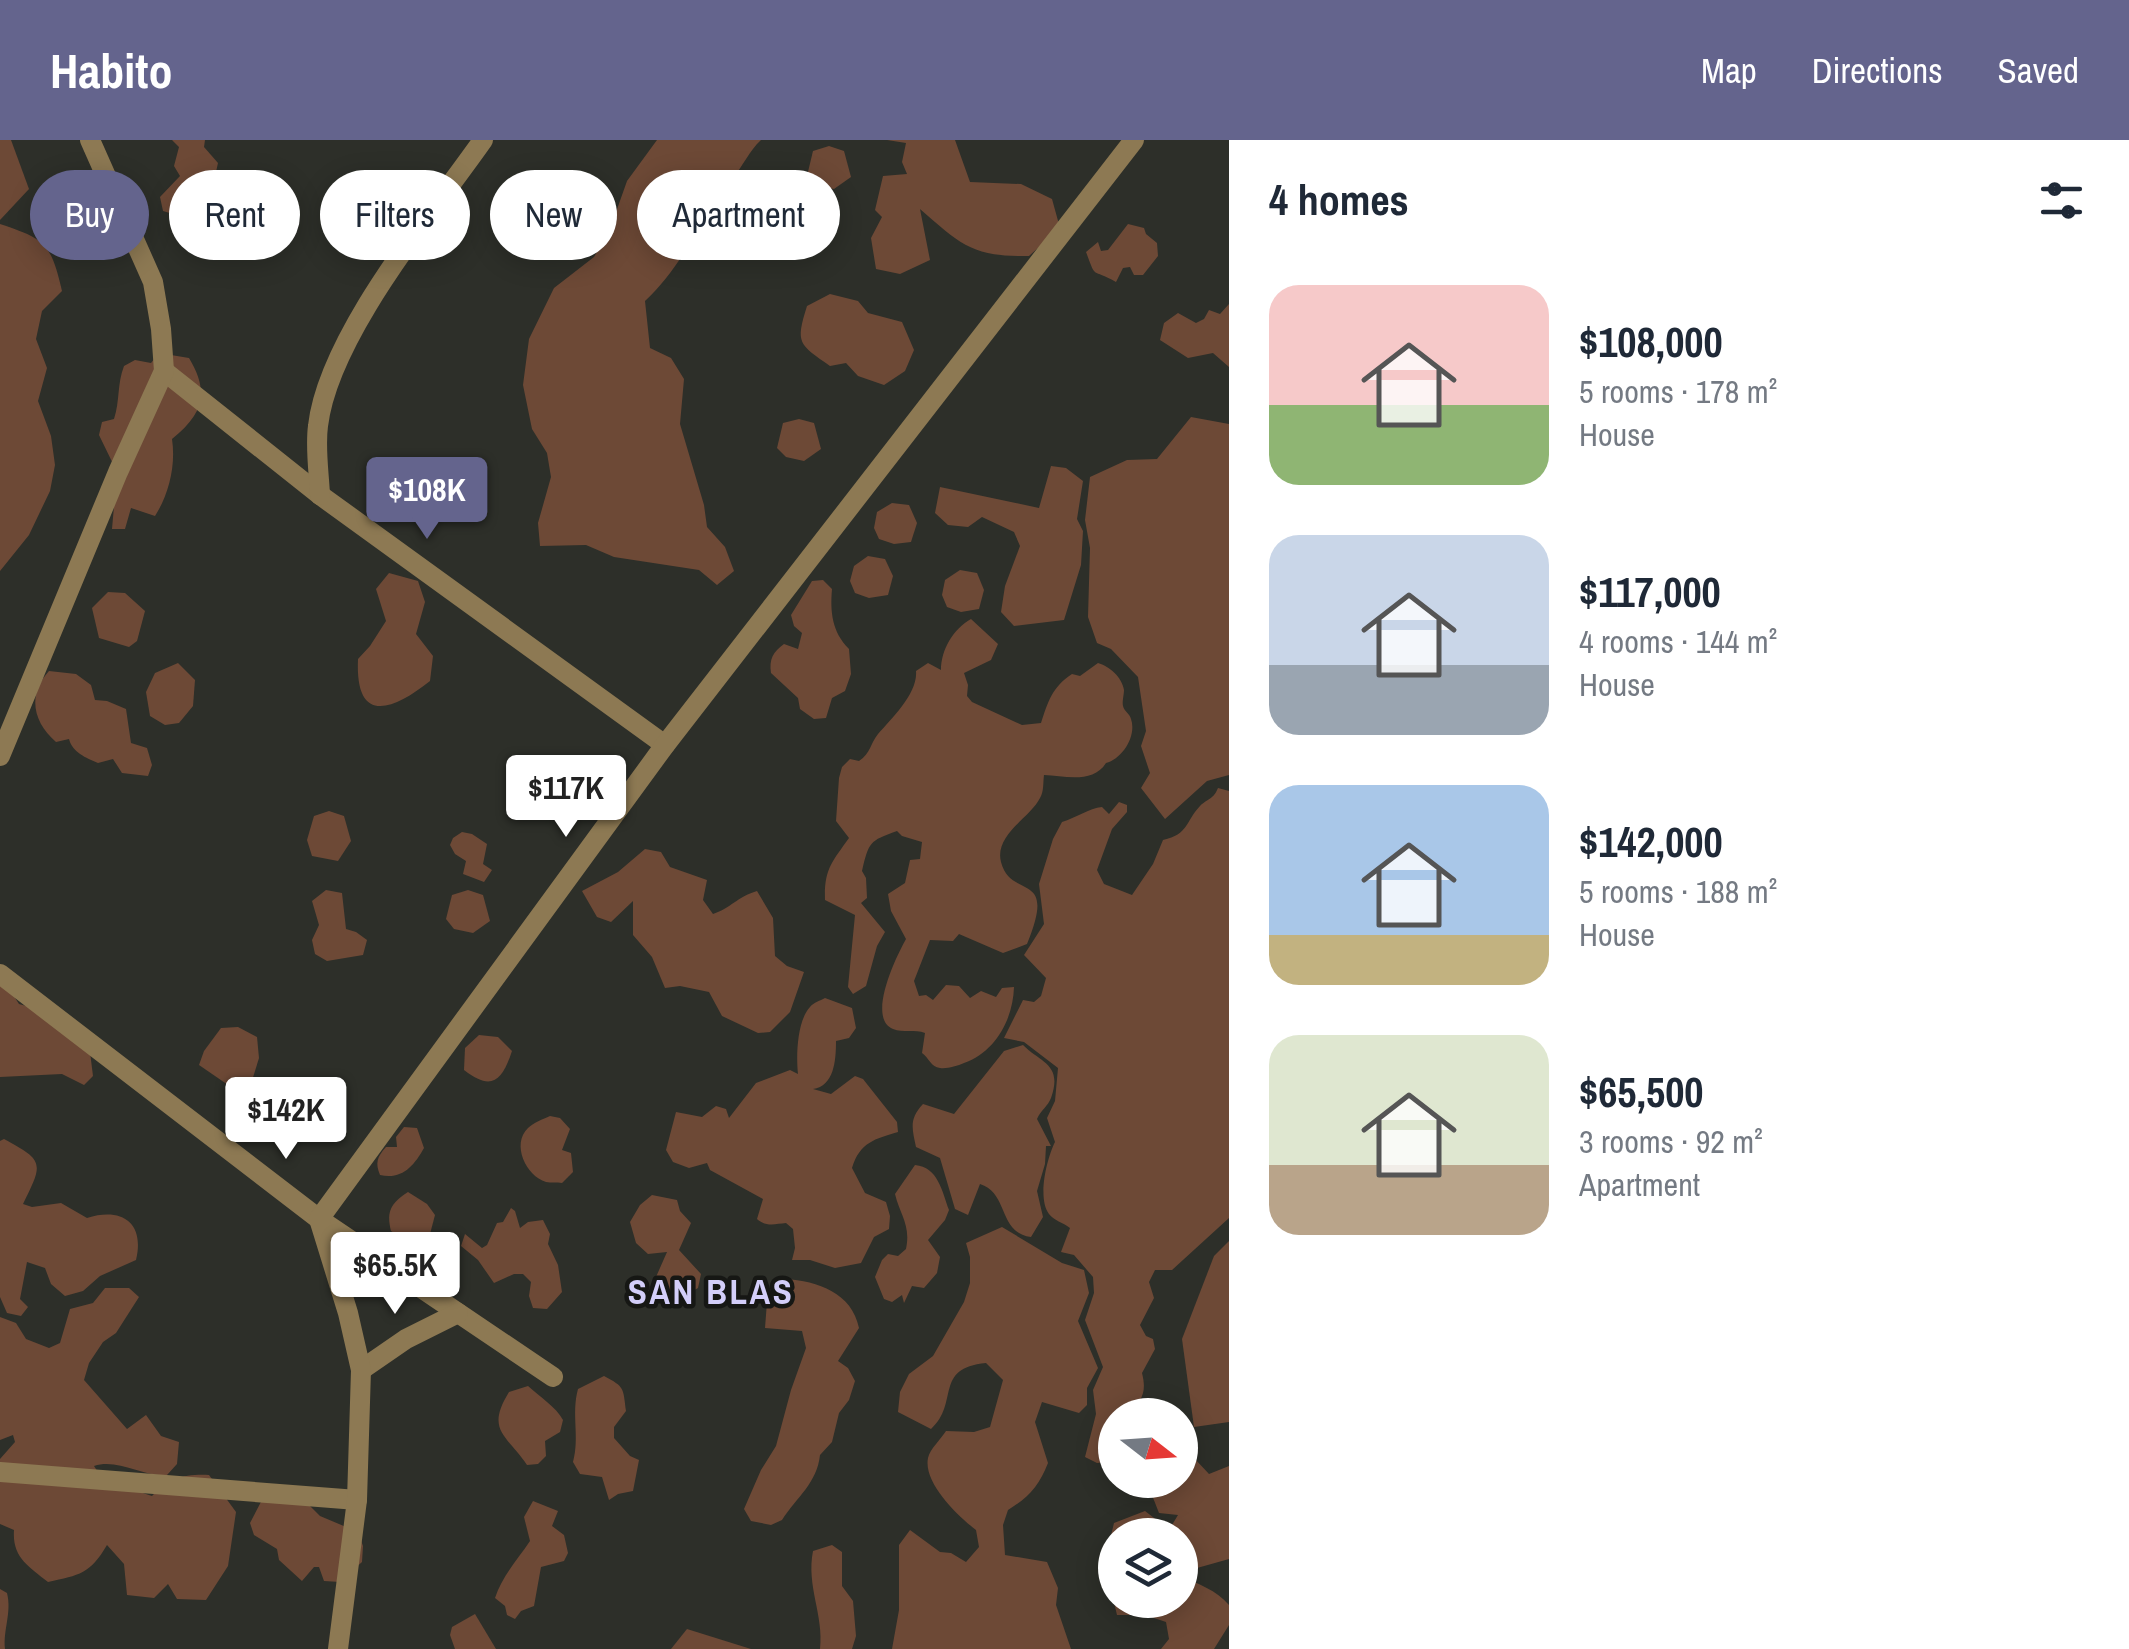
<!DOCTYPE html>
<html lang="en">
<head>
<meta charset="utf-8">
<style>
  :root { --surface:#fff; --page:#f2f2f3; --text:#1f2937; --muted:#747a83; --accent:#64648d }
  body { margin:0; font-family:"Archivo Narrow",sans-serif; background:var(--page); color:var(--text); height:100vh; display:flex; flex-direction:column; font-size:38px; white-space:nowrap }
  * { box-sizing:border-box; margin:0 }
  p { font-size:32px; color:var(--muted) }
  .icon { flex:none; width:55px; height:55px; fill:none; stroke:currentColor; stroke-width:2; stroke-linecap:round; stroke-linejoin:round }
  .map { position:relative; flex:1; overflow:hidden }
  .panel { display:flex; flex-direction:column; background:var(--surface); width:900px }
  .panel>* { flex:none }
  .banner { position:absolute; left:30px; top:30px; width:950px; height:90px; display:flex; gap:20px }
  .needle { width:65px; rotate:107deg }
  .buttons { position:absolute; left:1098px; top:1258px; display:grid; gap:20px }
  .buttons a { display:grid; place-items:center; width:100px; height:100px; border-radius:50%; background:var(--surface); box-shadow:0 5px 25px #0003; font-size:50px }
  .price { position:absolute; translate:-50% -85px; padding:0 22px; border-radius:10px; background:#fff; color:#222; font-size:32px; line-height:65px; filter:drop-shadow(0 2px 5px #0008) }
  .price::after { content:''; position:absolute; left:50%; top:60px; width:30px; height:22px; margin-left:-15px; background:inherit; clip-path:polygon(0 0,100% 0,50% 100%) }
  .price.on { background:var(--accent); color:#fff }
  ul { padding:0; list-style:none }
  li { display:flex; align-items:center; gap:30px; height:250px; padding:0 40px }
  li span { display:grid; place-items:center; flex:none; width:280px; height:200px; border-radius:30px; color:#555 }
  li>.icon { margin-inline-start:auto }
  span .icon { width:120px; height:120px; fill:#fffc; stroke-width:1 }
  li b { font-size:42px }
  h2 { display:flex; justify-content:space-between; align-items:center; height:120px; padding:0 40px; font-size:42px }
  .pill { padding:0 35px; border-radius:45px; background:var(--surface); box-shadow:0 5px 25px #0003; font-size:35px; line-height:90px }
  .pill.on { background:var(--accent); color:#fff }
  header { display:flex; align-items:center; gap:60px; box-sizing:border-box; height:140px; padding:0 50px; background:var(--accent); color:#fff }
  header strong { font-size:48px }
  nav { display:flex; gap:55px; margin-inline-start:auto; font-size:35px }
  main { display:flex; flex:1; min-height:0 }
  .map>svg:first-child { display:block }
  .green { fill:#6d4936 }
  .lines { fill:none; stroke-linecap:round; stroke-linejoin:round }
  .minor { stroke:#8d7953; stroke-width:20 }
  .labels { text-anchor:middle; stroke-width:9; stroke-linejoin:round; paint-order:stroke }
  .district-label { font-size:35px; font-weight:bold; letter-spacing:2.5px; fill:#d3cef9; stroke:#161714 }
</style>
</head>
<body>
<header>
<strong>Habito</strong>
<nav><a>Map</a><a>Directions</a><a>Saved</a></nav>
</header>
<main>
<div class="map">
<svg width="1229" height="1509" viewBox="0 0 1229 1509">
  <rect width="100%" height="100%" fill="#2d2f29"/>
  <g class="green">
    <polygon points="0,0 11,0 29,49 0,80"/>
    <polygon points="172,0 205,0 204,7 218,23 213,45 204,52 222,65 220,80 226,91 221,103 213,109 203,105 196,94 199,82 163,71 160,57 180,36 174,26 179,7"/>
    <path d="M657 0H761C749 11 743 26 733 38 702 78 682 127 645 161L650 208 671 218 684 239 680 284 704 365 707 387 725 407 734 431 717 445 699 430 614 417 586 405 540 406 538 383 551 337 547 313 532 289 523 245 529 199 554 148 594 117 610 89 627 41Z"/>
    <path d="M887 0H955L970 42 1021 44 1052 59 1060 88 1029 116C973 117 961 105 920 69L930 120 900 134 876 129 871 98 882 77 875 70 883 36 907 34 902 22 906 3Z"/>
    <polygon points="829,6 844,11 851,37 834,49 816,45 807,36 813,11"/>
    <path d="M0 84C45 99 51 103 62 151L42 171 36 199 47 228 38 261 51 296 55 325 50 351 29 395 0 431Z"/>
    <path d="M1128 84 1144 88 1146 94 1157 103 1158 116 1143 135H1134L1130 127 1123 128 1116 142C1090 127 1097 141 1086 112L1098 102 1101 111 1108 110Z"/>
    <path d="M830 154 858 161 868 173 902 182 914 210 905 231 884 245 858 236 846 223 830 226C799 204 795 204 807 166Z"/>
    <polygon points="1229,164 1229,227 1213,213 1188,218 1160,200 1164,183 1178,173 1196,183 1204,179 1209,170 1220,174"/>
    <path d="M159 213 189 218C210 253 203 274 172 299 176 325 169 354 155 376L131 368 125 389H112L117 332 99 295 102 282 114 279C120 261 117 244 124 226L135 220 151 223Z"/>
    <polygon points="1191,277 1229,284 1229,635 1207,641 1165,679 1141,648 1150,633 1141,606 1146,591 1138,537 1111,509 1097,503 1088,477 1090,408 1085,380 1090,337 1127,320 1157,319"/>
    <polygon points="799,279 814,283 821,309 804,321 786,317 777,308 783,283"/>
    <polygon points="1051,326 1066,328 1083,341 1077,379 1083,391 1081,425 1064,480 1014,486 1001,472 1005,446 1020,406 1014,392 982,377 968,387 948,385 935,373 940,347 1039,368"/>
    <polygon points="892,363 909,365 917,383 911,402 894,404 879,399 874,388 877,372"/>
    <polygon points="868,416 885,419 893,436 888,455 869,458 855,453 850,441 854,426"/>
    <polygon points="960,430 977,433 984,450 979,469 961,472 947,467 942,455 945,440"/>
    <path d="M389 433 418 441 425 462 416 494 433 516 430 541C391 572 355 584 358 519L370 506 386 481 376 449Z"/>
    <path d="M823 440 832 449C830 472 832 492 849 509L851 534 845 551 832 558 826 578 814 579 800 569 798 558 771 533C769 519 773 512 784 504L798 509 802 493 794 486 791 475 812 441Z"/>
    <polygon points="108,452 125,453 145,471 137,501 129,507 99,498 92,468"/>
    <path d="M971 479 998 504 991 520 964 533 968 545 967 556 972 562 1022 585 1041 583C1048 562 1052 547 1072 534L1080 536 1098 523C1109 526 1122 537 1124 550 1124 554 1122 563 1123 566 1124 571 1130 574 1131 579 1137 596 1122 619 1106 623 1093 644 1065 636 1044 635 1043 642 1044 652 1040 658 1031 677 994 695 1001 722 1011 761 1058 729 1027 804L1003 813 959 794 953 801 930 800 914 841 919 856 926 855 933 860 946 845 959 846 970 858 981 851 996 857 1002 848 1014 847C1013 880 995 912 964 923 957 926 947 929 940 928 931 927 929 918 922 913L925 893C915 889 903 893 893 889 866 878 897 815 906 799L891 771 888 754 905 743 910 720 920 719 922 702 902 696 897 691C869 701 869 702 862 731L866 738 867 758 861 763 885 792 877 806 866 846 853 854 848 847 855 775 825 760C824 729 832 722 849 698L836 681 839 638 842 627 850 619 859 621C871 613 870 604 878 594 892 578 918 553 916 531L928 523 941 530C941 510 953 489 971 479Z"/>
    <polygon points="178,523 195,540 193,566 179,583 165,585 150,576 146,552 155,533"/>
    <path d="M49 531 76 534 91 545 95 560 107 561 126 569 131 603 147 608 152 625 148 636 122 633 113 619 98 623C86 618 72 612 69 599L56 602C33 582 27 555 49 531Z"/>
    <path d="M1218 648 1229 651V1078L1172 1130H1155L1149 1142 1154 1158 1140 1185 1146 1196 1153 1199 1155 1209 1142 1233C1147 1253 1142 1260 1128 1275H1115L1114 1308 1109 1322 1097 1323 1085 1317 1096 1274 1093 1250 1103 1227 1085 1180 1094 1153 1093 1137 1074 1115 1061 1112 1070 1088C1064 1083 1053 1080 1049 1074 1037 1058 1047 1018 1055 1002L1047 978 1055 961 1058 928 1024 902 1004 898 1023 860 1034 862 1041 856 1046 838 1024 815 1044 784 1039 744 1053 699 1062 682C1076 678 1089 668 1102 667L1109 674 1119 662 1127 665V672L1112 689 1097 730 1104 744 1132 755 1153 724 1163 700C1189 694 1185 682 1200 666 1208 658 1213 660 1218 648Z"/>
    <polygon points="329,671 344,676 351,701 338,721 312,716 307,700 314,676"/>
    <polygon points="462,692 472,694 487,704 483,724 492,730 484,742 463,734 466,721 455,714 450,705 453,698"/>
    <path d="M645 709 661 712 670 727 707 740 703 760 713 774C731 768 737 757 757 751L773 778 775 816 787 826 804 832 790 872 770 892 758 893 722 876 709 852 680 846 665 848 652 817 633 795V761L611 782 597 777 582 751 618 732Z"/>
    <polygon points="326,750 342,753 346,789 356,792 367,800 363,815 327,821 315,814 312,800 319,785 312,761"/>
    <polygon points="468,750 483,755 490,781 473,793 454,789 446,779 452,755"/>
    <polygon points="0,835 19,864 44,871 89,904 93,936 84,945 62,934 0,937"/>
    <path d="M825 858 852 868 856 888 849 898 836 901C836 921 834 946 813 949L831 954 855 936 863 939 897 982 898 992C875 999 860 1002 852 1028L865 1053 886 1062 890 1076 889 1089 874 1097 861 1123 835 1128 810 1120H792L795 1108 793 1089 786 1083C775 1084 766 1087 757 1079L763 1059 710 1030 707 1023 689 1028 673 1022 666 1010 676 972 702 977 716 966 726 969 729 978 756 943 790 930 798 934C796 916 797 881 810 867 814 862 820 861 825 858Z"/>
    <polygon points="238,887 257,897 259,918 251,944 231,947 199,925 204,911 221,888"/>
    <path d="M479 895 498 897 512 911C502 942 491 951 464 930L465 908Z"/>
    <path d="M1023 905C1041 923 1063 924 1051 958 1048 966 1041 970 1037 979L1051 1006H1046L1045 1024 1037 1051 1043 1077 1031 1097C998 1093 1009 1053 980 1044L968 1075 955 1069 940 1018 916 1007C912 988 909 979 923 964L954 974 1004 911Z"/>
    <path d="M550 976 560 978 570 989 562 1010 571 1013 573 1032 562 1043C557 1042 551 1043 546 1042 526 1036 511 1004 528 988 533 983 543 979 550 976Z"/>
    <path d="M404 987 417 988 424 1008C414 1026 402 1040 380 1035 375 1023 377 1017 386 1007H397L396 997Z"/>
    <path d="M4 999C45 1021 43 1023 23 1064L32 1067 61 1063 87 1078C122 1067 145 1083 136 1120L100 1136 83 1151 65 1156 51 1144 45 1128 27 1122 20 1159 28 1167 21 1176 7 1173 0 1157V1001Z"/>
    <path d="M915 1025C938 1027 942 1051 949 1070L945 1080 928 1100 940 1117 937 1133 924 1148 912 1146 904 1163 902 1155 892 1162 884 1159 875 1137 882 1120 888 1114 898 1116 906 1109C911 1085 900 1075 895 1054Z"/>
    <path d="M408 1052 427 1064 435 1075 430 1094 404 1099 391 1091C386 1071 391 1063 408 1052Z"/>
    <polygon points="652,1055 677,1060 680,1071 691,1083 679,1110 701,1134 698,1148 681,1158 660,1145 656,1137 667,1112 648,1114 636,1103 630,1082 640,1065"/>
    <polygon points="511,1068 515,1071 520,1088 528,1082 543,1080 550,1094 548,1104 558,1125 562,1152 547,1169 533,1168 529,1156 531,1142 523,1134 514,1134 494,1143 478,1120 461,1106 465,1094 482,1108 487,1105 497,1083 503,1082"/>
    <path d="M1002 1087 1062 1123 1084 1130 1089 1153 1078 1181 1098 1228 1087 1248V1265L1079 1273 1042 1262 1035 1282 1048 1323C1039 1346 1029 1357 1008 1370L1003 1385 1005 1415 1047 1422 1058 1448 1056 1465 1071 1509H892L899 1470V1405L910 1390 940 1412 951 1413 966 1422 979 1407 976 1390C958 1376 923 1343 928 1318 930 1309 941 1299 946 1291L974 1292 990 1287 1003 1240 986 1223C933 1228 960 1263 931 1289L898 1272 900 1252 909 1234 933 1216 964 1162 970 1143V1117L966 1103Z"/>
    <polygon points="1229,1101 1229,1282 1194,1287 1182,1199 1214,1116"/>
    <path d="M785 1139C818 1141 852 1153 859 1188L838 1221 848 1228 855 1241 849 1260 839 1273 832 1302 820 1315C817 1343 797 1357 782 1380L771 1385 751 1381 744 1369 761 1330 776 1306 791 1250 806 1208 802 1191 765 1188 767 1162Z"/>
    <path d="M105 1148H129L139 1157 116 1193 103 1202 89 1223 84 1240 127 1289 146 1275 161 1296 179 1302 177 1324 167 1335C142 1337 118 1318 94 1326L103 1340 152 1356C170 1338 184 1334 209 1335L236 1372 228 1426 206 1460 177 1459 168 1444 154 1458 127 1455 124 1424 107 1405C90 1434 80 1435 48 1442 28 1426 12 1417 14 1390L0 1384V1319L15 1302 13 1295 0 1300V1177L16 1183 26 1199 49 1208 60 1203 70 1169 93 1163Z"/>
    <path d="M604 1236C625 1247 623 1248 626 1271L614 1287V1298L630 1316 639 1320 633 1351 618 1354 609 1360 602 1337 580 1334 573 1322C580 1297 571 1274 578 1249Z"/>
    <path d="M528 1246C539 1256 556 1267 563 1280L560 1292 545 1301 546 1316 538 1324 527 1325C507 1295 485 1291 509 1252Z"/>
    <polygon points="1180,1303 1209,1334 1229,1326 1229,1419 1190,1430 1180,1427 1180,1395 1166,1395 1178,1375 1159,1373 1150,1350 1136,1344 1135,1340 1180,1340"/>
    <polygon points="263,1358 304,1360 320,1376 358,1392 363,1406 362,1422 340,1442 324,1441 319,1427 314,1427 302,1441 279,1420 277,1409 254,1395 250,1383"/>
    <path d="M533 1361 558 1371 552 1386 564 1395 568 1413 564 1421 541 1427 534 1466 521 1471 515 1479 507 1475 505 1466 495 1458C502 1436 518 1419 530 1401L524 1377Z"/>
    <polygon points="1145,1371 1158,1381 1158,1395 1115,1395 1115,1427 1106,1416 1114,1383"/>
    <path d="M832 1405 842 1412V1446L853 1461 856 1496 852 1509H820C824 1475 806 1446 813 1411Z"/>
    <path d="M1180 1436C1199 1444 1216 1450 1229 1465V1485L1214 1509H1161L1169 1499 1166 1482 1145 1475H1117L1112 1454 1115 1451V1460H1180Z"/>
    <path d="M0 1449 7 1453C12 1473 3 1489 5 1509H0Z"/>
    <polygon points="475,1474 496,1509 455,1509 450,1495 452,1487"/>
    <polygon points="687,1489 751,1509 671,1509"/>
  </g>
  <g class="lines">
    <g class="minor">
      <polyline points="164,231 320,355 665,605"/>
      <path d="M320 355C319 333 315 308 318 286 328 197 431 74 483 0"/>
      <polyline points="0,616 118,332 164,231 161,189 153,142 90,0"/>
      <polyline points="0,834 319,1079 553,1237"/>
      <polyline points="361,1230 406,1199 458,1173"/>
      <polyline points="0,1332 357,1360"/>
      <polyline points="338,1509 357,1360 361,1230 348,1173 319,1079 665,605 1134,0"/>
    </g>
  </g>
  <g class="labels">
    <g class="district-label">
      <text x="711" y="1164">SAN BLAS</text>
    </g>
  </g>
</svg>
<div class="buttons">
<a><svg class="needle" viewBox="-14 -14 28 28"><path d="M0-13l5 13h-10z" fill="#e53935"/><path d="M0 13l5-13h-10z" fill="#747a83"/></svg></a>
<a><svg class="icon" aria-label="layers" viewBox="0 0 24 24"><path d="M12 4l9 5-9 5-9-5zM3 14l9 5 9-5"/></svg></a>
</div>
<b class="price on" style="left:427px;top:402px">$108K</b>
<b class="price" style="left:566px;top:700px">$117K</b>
<b class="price" style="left:286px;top:1022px">$142K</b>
<b class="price" style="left:395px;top:1177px">$65.5K</b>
<div class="banner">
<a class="pill on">Buy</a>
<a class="pill">Rent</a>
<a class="pill">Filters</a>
<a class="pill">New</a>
<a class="pill">Apartment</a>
</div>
</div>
<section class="panel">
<h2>4 homes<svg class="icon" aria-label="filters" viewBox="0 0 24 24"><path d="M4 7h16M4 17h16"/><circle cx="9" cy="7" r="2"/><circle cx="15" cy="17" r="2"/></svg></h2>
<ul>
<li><span style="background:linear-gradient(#f6c9c9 60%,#8fb573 0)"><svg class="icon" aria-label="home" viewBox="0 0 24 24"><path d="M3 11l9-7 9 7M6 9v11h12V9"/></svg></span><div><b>$108,000</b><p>5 rooms · 178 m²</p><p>House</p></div></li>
<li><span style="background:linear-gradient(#c9d6e8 65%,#9aa5b1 0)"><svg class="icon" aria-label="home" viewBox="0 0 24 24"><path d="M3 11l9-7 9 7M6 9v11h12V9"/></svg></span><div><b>$117,000</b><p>4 rooms · 144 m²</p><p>House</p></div></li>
<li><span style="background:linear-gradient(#a9c7e8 75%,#c2b280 0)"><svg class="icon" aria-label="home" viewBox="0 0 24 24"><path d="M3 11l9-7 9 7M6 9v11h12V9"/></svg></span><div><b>$142,000</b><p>5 rooms · 188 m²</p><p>House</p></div></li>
<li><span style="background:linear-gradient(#dfe7d0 65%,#b9a48a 0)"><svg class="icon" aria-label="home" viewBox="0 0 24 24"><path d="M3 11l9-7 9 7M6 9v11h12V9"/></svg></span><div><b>$65,500</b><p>3 rooms · 92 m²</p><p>Apartment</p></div></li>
</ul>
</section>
</main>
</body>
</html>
